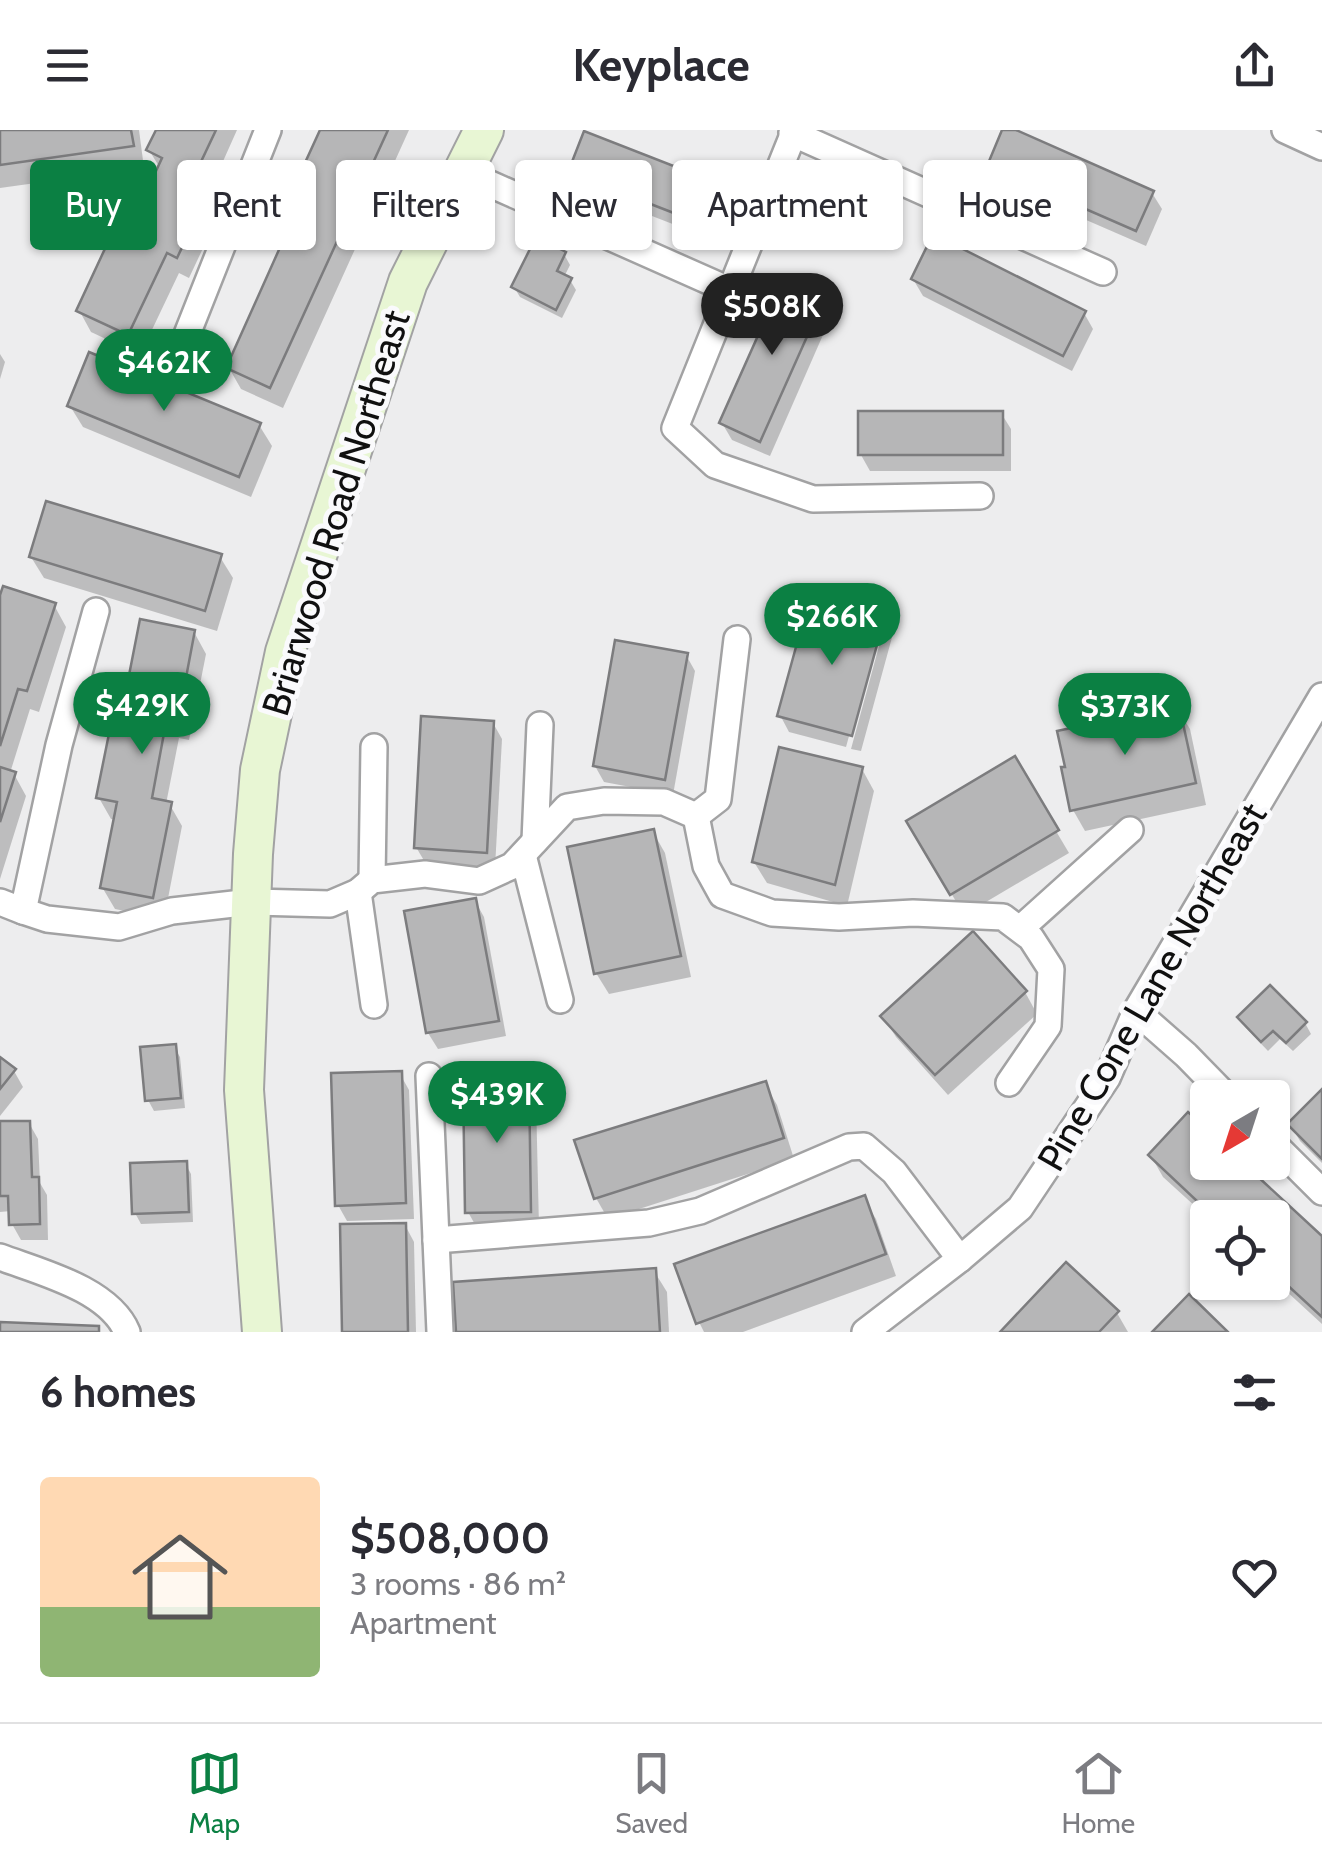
<!DOCTYPE html>
<html lang="en">
<head>
<meta charset="utf-8">
<style>
  :root { --surface:#fff; --page:#f2f2f3; --text:#2b2b33; --muted:#7c7c81; --line:#e1e1e2; --accent:#0b8043 }
  body { margin:0; font-family:Cabin,sans-serif; background:var(--page); color:var(--text); height:100vh; display:flex; flex-direction:column; font-size:38px; white-space:nowrap }
  * { box-sizing:border-box; margin:0 }
  p { font-size:32px; color:var(--muted) }
  .icon { flex:none; width:55px; height:55px; fill:none; stroke:currentColor; stroke-width:2; stroke-linecap:round; stroke-linejoin:round }
  .map { position:relative; height:1202px; overflow:hidden }
  .sheet { display:flex; flex-direction:column; background:var(--surface); flex:1 }
  .sheet>* { flex:none }
  .banner { position:absolute; left:30px; top:30px; width:1262px; height:90px; display:flex; gap:20px }
  .needle { width:65px; rotate:219deg }
  .tools { position:absolute; left:1190px; top:950px; display:grid; gap:20px }
  .tools a { display:grid; place-items:center; width:100px; height:100px; border-radius:10px; background:var(--surface); box-shadow:0 2px 8px #0004; font-size:50px }
  .price { position:absolute; translate:-50% -85px; padding:0 22px; border-radius:35px; background:var(--accent); color:#fff; font-size:32px; line-height:65px; filter:drop-shadow(0 2px 5px #0008) }
  .price::after { content:''; position:absolute; left:50%; top:60px; width:30px; height:22px; margin-left:-15px; background:inherit; clip-path:polygon(0 0,100% 0,50% 100%) }
  .price.active { background:#222; color:#fff }
  ul { padding:0; list-style:none }
  li { display:flex; align-items:center; gap:30px; height:250px; padding:0 40px }
  li+li { border-top:2px solid var(--line) }
  li span { display:grid; place-items:center; flex:none; width:280px; height:200px; border-radius:10px; color:#555 }
  li>.icon { margin-inline-start:auto }
  span .icon { width:120px; height:120px; fill:#fffc; stroke-width:1 }
  li b { font-size:42px }
  h2 { display:flex; justify-content:space-between; align-items:center; height:120px; padding:0 40px; font-size:42px }
  .pill { padding:0 35px; border-radius:10px; background:var(--surface); box-shadow:0 2px 8px #0004; font-size:35px; line-height:90px }
  .pill.active { background:var(--accent); color:#fff }
  header { display:flex; justify-content:space-between; align-items:center; height:130px; padding:0 40px; background:var(--surface); font-size:45px; font-weight:700 }
  .dock { display:flex; justify-content:space-around; align-items:center; height:140px; border-top:2px solid var(--line); background:var(--surface); font-size:28px; color:var(--muted) }
  .dock a { display:grid; justify-items:center; gap:5px }
  .dock .active { color:var(--accent) }
  .map>svg:first-child { display:block }
  .shadow { fill:#0003 }
  .building { fill:#b6b6b7; stroke:#7c7c7e; stroke-width:2.5 }
  .lines { fill:none; stroke-linecap:round; stroke-linejoin:round }
  .street-casing { stroke:#a2a2a3; stroke-width:30 }
  .secondary-casing { stroke:#a2a2a3; stroke-width:42 }
  .street { stroke:#fff; stroke-width:25 }
  .secondary { stroke:#e8f6d4; stroke-width:38 }
  .labels { text-anchor:middle; stroke-width:10; stroke-linejoin:round; paint-order:stroke }
  .street-label { font-size:38px; fill:#101010; stroke:#fafafc }
</style>
</head>
<body>
<header><svg class="icon" aria-label="menu" viewBox="0 0 24 24"><path d="M4 6h16M4 12h16M4 18h16"/></svg>Keyplace<svg class="icon" aria-label="share" viewBox="0 0 24 24"><path d="M12 15V3M7 8l5-5 5 5M5 13v7h14v-7"/></svg></header>
<div class="map">
<svg width="1322" height="1202" viewBox="0 0 1322 1202">
  <rect width="100%" height="100%" fill="#ededee"/>
  <g class="shadow">
    <polygon points="0,0 139,0 144,38 0,58"/>
    <polygon points="158,0 237,0 216,47 227,67 189,148 179,143 140,225 91,202 79,180 129,104 160,38 149,20"/>
    <polygon points="323,0 409,0 283,278 241,259 229,238 298,83 291,70"/>
    <polygon points="1005,0 1152,63 1162,79 1146,116 999,52 990,36"/>
    <polygon points="571,42 711,53 720,69 706,107 580,58"/>
    <polygon points="564,124 570,135 564,147 570,150 576,160 562,188 520,167 514,157"/>
    <polygon points="913,149 1084,183 1093,199 1072,241 923,166"/>
    <polygon points="824,165 833,182 770,326 732,310 722,293"/>
    <polygon points="0,224 5,232 0,249"/>
    <polygon points="70,276 259,295 272,316 251,367 83,297"/>
    <polygon points="1001,283 1011,299 1011,341 870,341 861,325"/>
    <polygon points="31,427 220,427 233,448 217,501 44,448"/>
    <polygon points="0,473 54,475 66,497 39,582 30,579 10,643 14,644 26,666 0,749"/>
    <polygon points="884,484 894,500 861,621 851,619 885,494 880,494 846,617 789,602 780,585 844,490"/>
    <polygon points="194,502 206,524 189,610 179,608 166,674 170,675 182,696 164,789 115,779 102,757 116,690 111,689 99,668 125,579"/>
    <polygon points="686,525 695,541 673,665 604,652 595,636"/>
    <polygon points="1177,578 1190,599 1206,675 1085,701 1073,680"/>
    <polygon points="493,593 502,609 495,738 426,734 416,717"/>
    <polygon points="1014,630 1069,723 964,785 909,692"/>
    <polygon points="862,639 874,661 847,776 767,753 754,732"/>
    <polygon points="653,702 665,723 691,847 609,864 596,843"/>
    <polygon points="475,771 484,787 506,906 438,919 428,903"/>
    <polygon points="1025,862 1037,884 948,965 896,907 883,886"/>
    <polygon points="1240,888 1305,893 1311,904 1293,921 1280,909 1268,921 1246,898"/>
    <polygon points="174,917 180,927 185,978 154,981 148,970"/>
    <polygon points="0,930 14,941 23,957 0,986"/>
    <polygon points="400,944 409,960 414,1089 347,1091 338,1075"/>
    <polygon points="527,953 536,969 539,1097 477,1098 468,1082"/>
    <polygon points="765,954 777,975 794,1029 608,1089 596,1068"/>
    <polygon points="1322,963 1322,1033 1300,1011 1290,994"/>
    <polygon points="29,993 38,1009 40,1053 47,1065 48,1110 21,1110 12,1094 11,1081 0,1082 0,994"/>
    <polygon points="1151,1026 1208,1032 1322,1110 1322,1194 1272,1148 1272,1088 1208,1088 1163,1047"/>
    <polygon points="185,1033 191,1044 193,1092 141,1094 135,1083"/>
    <polygon points="863,1068 876,1089 896,1146 743,1202 704,1202 699,1192"/>
    <polygon points="405,1095 414,1112 416,1202 345,1202"/>
    <polygon points="654,1141 667,1162 669,1202 459,1202"/>
    <polygon points="1117,1183 1128,1202 1003,1202"/>
  </g>
  <g class="building">
    <polygon points="0,0 131,0 134,16 0,35"/>
    <polygon points="156,0 216,0 199,36 217,44 177,128 167,123 128,205 76,181 116,95 128,101 162,28 146,20"/>
    <polygon points="320,0 388,0 270,258 226,238 299,75 288,70"/>
    <polygon points="1002,0 1016,0 1154,61 1136,101 987,36"/>
    <polygon points="584,1 712,51 697,92 568,42"/>
    <polygon points="933,104 1086,181 1063,226 911,149"/>
    <polygon points="536,107 566,122 557,141 572,148 556,180 511,157"/>
    <polygon points="785,145 826,164 760,312 719,293"/>
    <polygon points="89,222 261,293 239,347 67,276"/>
    <rect x="858" y="281" width="145" height="44"/>
    <polygon points="46,371 222,424 205,481 29,427"/>
    <polygon points="3,456 56,473 27,561 18,559 0,616 0,465"/>
    <polygon points="846,471 886,482 852,606 777,586 807,477 843,487"/>
    <polygon points="140,489 195,500 178,590 167,587 152,668 172,672 153,768 100,758 117,672 96,668 115,574 123,576"/>
    <polygon points="615,510 688,523 665,650 593,636"/>
    <polygon points="1179,575 1196,653 1070,681 1061,637 1065,637 1057,601"/>
    <polygon points="421,586 494,591 487,723 414,718"/>
    <polygon points="779,617 863,637 835,755 752,732"/>
    <polygon points="1015,626 1059,700 950,765 906,691"/>
    <polygon points="0,637 16,642 0,692"/>
    <polygon points="654,699 681,826 594,844 567,717"/>
    <polygon points="476,768 499,891 426,903 404,781"/>
    <polygon points="973,801 1027,861 935,945 880,886"/>
    <polygon points="1270,855 1307,892 1286,913 1273,901 1261,912 1237,887"/>
    <polygon points="176,914 181,968 145,971 140,917"/>
    <polygon points="0,927 16,939 0,959"/>
    <polygon points="402,941 406,1073 335,1076 331,943"/>
    <polygon points="529,950 531,1082 465,1083 463,951"/>
    <polygon points="766,951 784,1008 594,1069 574,1010"/>
    <polygon points="1322,959 1322,1029 1287,994"/>
    <polygon points="1188,982 1208,1000 1208,1032 1242,1032 1322,1106 1322,1187 1272,1141 1272,1088 1215,1088 1148,1025"/>
    <polygon points="0,991 30,991 32,1047 39,1047 40,1094 9,1095 8,1066 0,1066"/>
    <polygon points="187,1031 189,1082 132,1084 130,1033"/>
    <polygon points="865,1065 886,1124 696,1194 674,1134"/>
    <polygon points="406,1093 408,1202 342,1202 340,1094"/>
    <polygon points="1066,1132 1119,1181 1099,1202 1000,1202"/>
    <polygon points="656,1138 660,1202 456,1202 453,1152"/>
    <polygon points="1189,1164 1228,1202 1152,1202"/>
    <polygon points="0,1192 99,1196 99,1202 0,1202"/>
  </g>
  <g class="lines">
    <g class="street-casing">
      <g id="street">
        <polyline points="795,0 675,298 715,335 813,369 980,366"/>
        <polyline points="1285,0 1322,17"/>
        <polyline points="792,3 1103,142"/>
        <polyline points="463,42 729,160"/>
        <polyline points="182,217 268,0"/>
        <polyline points="696,686 718,669 737,509"/>
        <polyline points="535,711 540,595"/>
        <polyline points="523,725 560,870"/>
        <polyline points="372,750 374,617"/>
        <polyline points="358,762 374,875"/>
        <polyline points="0,772 23,781 59,615 96,481"/>
        <polyline points="23,781 47,789 119,797 172,781 251,772 330,774 358,762 372,750 425,744 479,751 512,736 567,677 604,671 664,672 696,686 706,736 722,765 772,783 839,787 913,783 1003,787 1031,808 1051,839 1048,896 1009,953"/>
        <polyline points="1020,799 1130,700"/>
        <polyline points="1136,881 1186,925 1228,968"/>
        <polyline points="429,946 440,1202"/>
        <polyline points="1272,1012 1322,1062"/>
        <polyline points="436,1110 649,1093 700,1081 849,1017 864,1016 894,1042 960,1129"/>
        <path d="M0 1127C40 1142 109 1159 127 1202"/>
        <polyline points="865,1202 960,1129 1020,1078 1107,948 1136,881 1322,566"/>
      </g>
    </g>
    <g class="secondary-casing">
      <polyline id="secondary" points="262,1202 244,960 253,724 260,640 285,522 408,152 484,0"/>
    </g>
    <use href="#street" class="street"/>
    <use href="#secondary" class="secondary"/>
  </g>
  <g class="labels">
    <g class="street-label">
      <text transform="translate(336 383) rotate(-73)" y="13">Briarwood Road Northeast</text>
      <text transform="translate(1152 857) rotate(-60)" y="13">Pine Cone Lane Northeast</text>
    </g>
  </g>
</svg>
<div class="tools">
<a><svg class="needle" viewBox="-14 -14 28 28"><path d="M0-13l5 13h-10z" fill="#e53935"/><path d="M0 13l5-13h-10z" fill="#7c7c81"/></svg></a>
<a><svg class="icon" aria-label="locate" viewBox="0 0 24 24"><circle cx="12" cy="12" r="6"/><path d="M12 2v4M12 18v4M2 12h4M18 12h4"/></svg></a>
</div>
<b class="price active" style="left:772px;top:228px">$508K</b>
<b class="price" style="left:164px;top:284px">$462K</b>
<b class="price" style="left:832px;top:538px">$266K</b>
<b class="price" style="left:142px;top:627px">$429K</b>
<b class="price" style="left:1125px;top:628px">$373K</b>
<b class="price" style="left:497px;top:1016px">$439K</b>
<div class="banner">
<a class="pill active">Buy</a>
<a class="pill">Rent</a>
<a class="pill">Filters</a>
<a class="pill">New</a>
<a class="pill">Apartment</a>
<a class="pill">House</a>
</div>
</div>
<section class="sheet">
<h2>6 homes<svg class="icon" aria-label="filters" viewBox="0 0 24 24"><path d="M4 7h16M4 17h16"/><circle cx="9" cy="7" r="2"/><circle cx="15" cy="17" r="2"/></svg></h2>
<ul>
<li><span style="background:linear-gradient(#ffd9b3 65%,#8fb573 0)"><svg class="icon" aria-label="home" viewBox="0 0 24 24"><path d="M3 11l9-7 9 7M6 9v11h12V9"/></svg></span><div><b>$508,000</b><p>3 rooms · 86 m²</p><p>Apartment</p></div><svg class="icon" aria-label="heart" viewBox="0 0 24 24"><path d="M12 20l-8-8c-3-5 5-10 8-4 3-6 11-1 8 4z"/></svg></li>
</ul>
</section>
<nav class="dock">
<a class="active"><svg class="icon" aria-label="map" viewBox="0 0 24 24"><path d="M3 6l6-2 6 2 6-2v14l-6 2-6-2-6 2zM9 4v14M15 6v14"/></svg>Map</a>
<a><svg class="icon" aria-label="saved" viewBox="0 0 24 24"><path d="M7 4h10v16l-5-4-5 4z"/></svg>Saved</a>
<a><svg class="icon" aria-label="home" viewBox="0 0 24 24"><path d="M3 11l9-7 9 7M6 9v11h12V9"/></svg>Home</a>
</nav>
</body>
</html>
